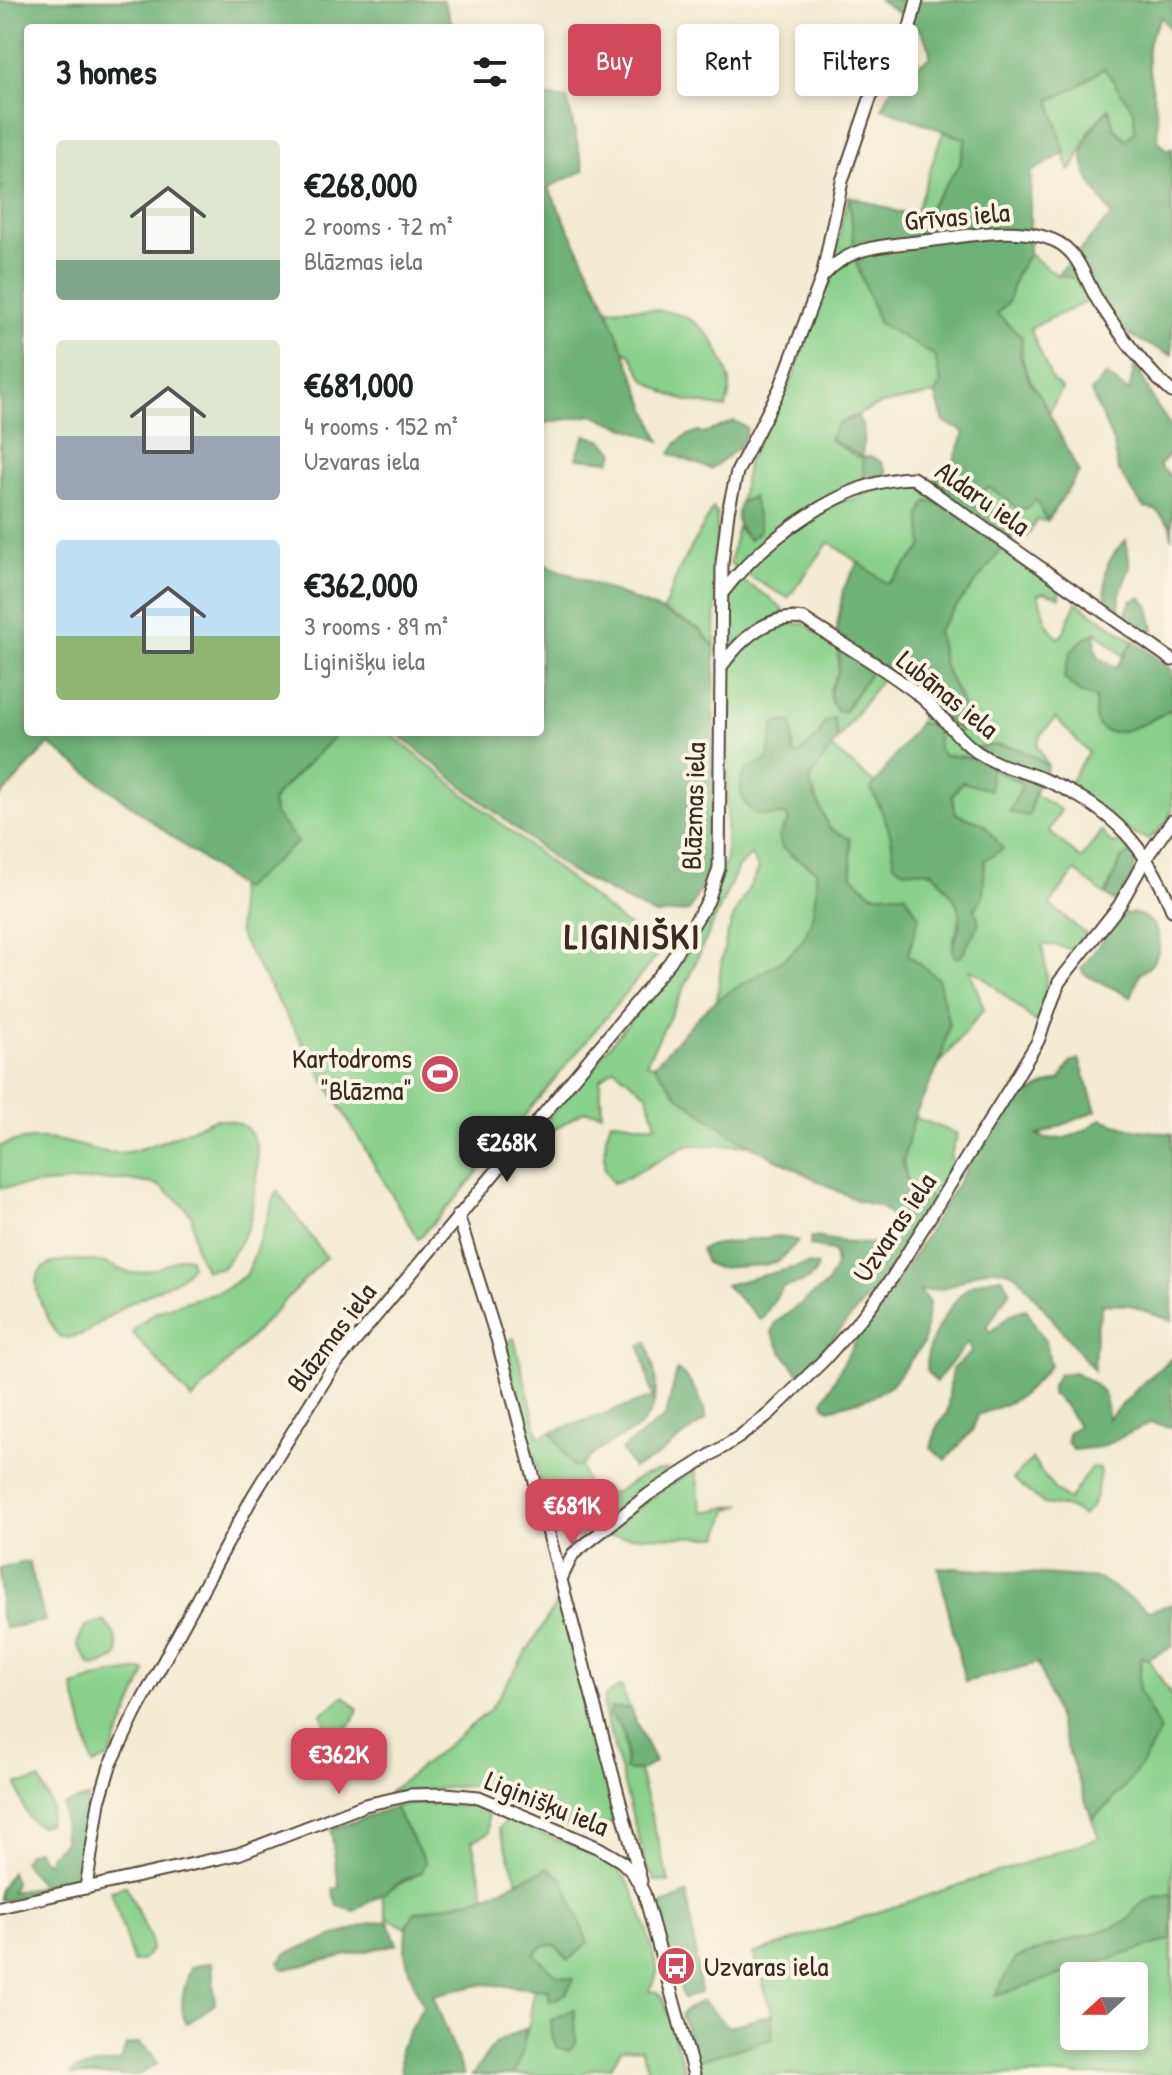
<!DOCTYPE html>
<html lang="en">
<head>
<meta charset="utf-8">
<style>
  :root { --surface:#fff; --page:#f2f2f2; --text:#202124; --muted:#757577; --accent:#d1495b }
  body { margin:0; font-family:"Patrick Hand",sans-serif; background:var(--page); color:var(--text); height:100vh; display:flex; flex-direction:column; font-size:30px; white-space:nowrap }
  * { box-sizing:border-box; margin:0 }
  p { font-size:26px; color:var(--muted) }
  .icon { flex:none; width:44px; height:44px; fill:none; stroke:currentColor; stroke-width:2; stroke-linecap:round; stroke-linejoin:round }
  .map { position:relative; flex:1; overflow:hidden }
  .panel { position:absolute; left:24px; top:24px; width:520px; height:712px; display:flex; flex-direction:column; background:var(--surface); border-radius:8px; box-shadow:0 4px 12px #0003 }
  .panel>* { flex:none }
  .top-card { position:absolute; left:568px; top:24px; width:484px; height:72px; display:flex; gap:16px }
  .needle { width:52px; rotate:249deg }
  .buttons { position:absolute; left:1060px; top:1962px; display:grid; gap:16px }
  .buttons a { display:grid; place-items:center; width:88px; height:88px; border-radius:8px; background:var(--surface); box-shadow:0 4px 12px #0003; font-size:40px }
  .price { position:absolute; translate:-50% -68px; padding:0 18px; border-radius:16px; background:var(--accent); color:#fff; font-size:26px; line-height:52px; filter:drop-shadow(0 2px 4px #0008) }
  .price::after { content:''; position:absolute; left:50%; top:48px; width:24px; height:18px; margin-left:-12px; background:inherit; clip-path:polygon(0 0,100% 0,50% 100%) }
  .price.on { background:#222; color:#fff }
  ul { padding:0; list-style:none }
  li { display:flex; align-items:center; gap:24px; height:200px; padding:0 32px }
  li span { display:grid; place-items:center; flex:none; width:224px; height:160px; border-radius:8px; color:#555 }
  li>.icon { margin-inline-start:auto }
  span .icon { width:96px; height:96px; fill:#fffc; stroke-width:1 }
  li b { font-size:34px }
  h2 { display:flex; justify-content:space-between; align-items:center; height:96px; padding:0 32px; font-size:34px }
  .tag { padding:0 28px; border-radius:8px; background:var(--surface); box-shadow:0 4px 12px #0003; font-size:28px; line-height:72px }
  .tag.on { background:var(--accent); color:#fff }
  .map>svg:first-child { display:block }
  .green { fill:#88d08b; stroke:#627d54; stroke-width:2; fill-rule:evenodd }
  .forest { fill:#6eb277; stroke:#546e4a; stroke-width:2 }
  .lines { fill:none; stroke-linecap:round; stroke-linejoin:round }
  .minor-casing { stroke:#574739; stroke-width:15 }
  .minor { stroke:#fff; stroke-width:11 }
  .labels { text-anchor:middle; stroke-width:8; stroke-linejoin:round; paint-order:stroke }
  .street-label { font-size:28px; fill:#3b2a1e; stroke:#fcf5e5 }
  .poi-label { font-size:28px; fill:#3b2a1e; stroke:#fcf5e5; text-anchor:end }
  .district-label { font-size:36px; font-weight:bold; letter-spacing:2px; fill:#3b2a1e; stroke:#fcf5e5 }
</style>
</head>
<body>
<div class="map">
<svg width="1172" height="2075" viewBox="0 0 1172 2075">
  <rect width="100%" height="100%" fill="#fcf5e5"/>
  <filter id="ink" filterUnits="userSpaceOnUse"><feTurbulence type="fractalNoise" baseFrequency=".0125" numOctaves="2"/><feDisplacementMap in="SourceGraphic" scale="16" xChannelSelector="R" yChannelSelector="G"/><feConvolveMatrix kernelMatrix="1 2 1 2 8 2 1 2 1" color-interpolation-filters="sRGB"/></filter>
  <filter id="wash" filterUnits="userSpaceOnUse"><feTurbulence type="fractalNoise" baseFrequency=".006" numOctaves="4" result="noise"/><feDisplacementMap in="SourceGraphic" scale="32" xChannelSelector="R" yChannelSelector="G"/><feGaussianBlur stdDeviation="1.8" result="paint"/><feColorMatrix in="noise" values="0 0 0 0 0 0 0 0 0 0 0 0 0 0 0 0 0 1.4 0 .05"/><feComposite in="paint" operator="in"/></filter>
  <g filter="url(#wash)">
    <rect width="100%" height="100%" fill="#f3ebd2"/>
    <g class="green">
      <polygon points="1104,68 1134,111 1135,131 1127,140 1114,128 1108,109 1091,128 1074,167 1069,171 1050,100 1077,87"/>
      <polygon points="943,132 966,139 959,166 925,213 914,217"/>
      <polygon points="849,196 856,262 879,323 935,356 941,383 935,394 881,404 838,424 829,439 855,456 862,457 866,481 843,489 844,501 902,482 913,482 937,500 921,515 923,547 890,582 886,583 829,542 788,598 736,569 730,563 737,527 749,540 753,497 740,503 748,461 792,380 821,299"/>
      <path d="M1029 254 1057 275 1075 278 1088 301 1030 328 1052 380 1062 389 1049 413C1035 384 1019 371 1022 337L996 314 1008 302 1016 274Z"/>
      <path d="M628 308C674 310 704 313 723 361 732 384 732 384 726 408L687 401 668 394 645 380 631 355 623 349 607 309Z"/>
      <polygon points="989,487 1036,500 1047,521 1037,520 1027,536 1023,538 974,496"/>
      <polygon points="713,508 717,514 715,647 698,628 663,611 679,570"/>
      <path d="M1004 546 1059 587 1060 597 1044 592 1038 594 1047 624 1058 638 1063 634 1076 602 1134 641 1123 656 1097 632C1074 643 1068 654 1064 678L1095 697 1101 728C1129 736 1148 722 1172 709V811C1167 823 1160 833 1148 839L1133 834 1068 786 1088 752 1056 718 1041 734 1037 746 1048 766C1027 751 1001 738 976 749L989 759 943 755 919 723 924 705 960 731 966 722 962 703 944 666 937 631Z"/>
      <polygon points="738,578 769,597 784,611 782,614 732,645 729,641 728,589"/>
      <path d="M787 623 804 624 838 646V673L829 690 845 711 872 670 883 677 838 739 834 718 825 722 818 737 797 756 793 752 789 721 775 723 767 762C762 764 753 765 749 768 733 780 742 811 760 815 768 816 778 814 786 814L790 821 782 829 791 856 816 870C817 893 817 925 802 944 785 965 742 986 717 1000 720 970 723 941 735 914 742 898 752 885 759 869L751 855 738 867 682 993 646 1063 654 1065 679 1097 750 1145H687L625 1179 613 1183 604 1169 606 1136 611 1121C627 1121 640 1127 656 1125L647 1094 614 1068 600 1079 602 1113 584 1111 536 1141 543 1125 691 948 726 860 730 668C748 640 755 635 787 623Z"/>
      <polygon points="339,732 388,732 660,952 458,1196 418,1239 239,935 237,875 275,814 272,802 277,794"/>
      <path d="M831 747 875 784 871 789C884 814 894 836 894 864L902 869 933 872C953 896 969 910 952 942L983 896 984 824 956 814 952 796 962 782 990 766 1023 785 1010 812 1029 815 1034 794 1061 810 1049 831 1081 859 1101 831 1112 844 1125 840 1137 856 1130 854 1121 859 1105 895 1075 871 1050 905 1088 936 1077 951 1054 945H1042L1047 976 1045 986 1051 988 1036 1022 980 974 970 970 984 1009 940 1063 949 1024 908 955 918 916 905 894H873L852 876 850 839 829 828 810 784 813 773Z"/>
      <polygon points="914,1117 958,1134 950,1157 956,1165 932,1200 907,1180 903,1162"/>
      <path d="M215 1119C264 1120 260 1155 254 1193 253 1203 252 1215 249 1224 243 1240 232 1254 223 1268L205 1270 195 1247 192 1216 178 1200 158 1185 129 1180H94L0 1188V1146C19 1139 41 1137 61 1141 83 1145 105 1156 128 1152 154 1147 190 1129 215 1119Z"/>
      <polygon points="277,1191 326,1257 192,1400 132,1332 149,1316 163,1309 225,1289 247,1274"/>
      <path d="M181 1257 190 1258 192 1266 179 1279 128 1304 83 1334 68 1338 58 1336C51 1323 40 1306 37 1291 29 1253 83 1259 104 1263 115 1266 124 1273 134 1273 152 1272 166 1266 181 1257Z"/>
      <polygon points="514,1338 539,1437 552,1432 573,1467 581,1467 590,1496 614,1493 644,1475 667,1469 661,1478 585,1538 569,1537 554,1529 503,1345"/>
      <path d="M1032 1459 1055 1490 1069 1500 1091 1467 1100 1469C1098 1486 1097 1505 1082 1516L1071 1508 1044 1504 1013 1479Z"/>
      <path d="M695 1471C700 1486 697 1499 704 1512L742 1504 728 1510 719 1537 602 1536 671 1483Z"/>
      <path d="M560 1598 618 1813C613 1827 600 1831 586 1834L505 1799 478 1785 389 1793 490 1710Z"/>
      <path d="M103 1621C115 1631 120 1642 117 1657L99 1666 90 1665 77 1644 85 1626Z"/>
      <path d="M1141 1656 1148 1659 1172 1696V1894L1151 1898 1126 1922 1085 1938 1048 1946 996 1995 1172 1939V2075H703L696 2061 772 2039 773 2014 753 1954 1099 1838 1092 1819 1110 1804 1159 1730 1139 1690ZM1074 1976H1134V2036H1074Z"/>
      <polygon points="142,1670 146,1672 109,1758 93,1765 73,1686 108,1675"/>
      <path d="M621 1686 630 1709 611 1708C626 1731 626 1742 625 1770L639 1771 669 1882 656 1881 646 1866 606 1718C602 1696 601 1697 621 1686Z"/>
      <polygon points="344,1696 358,1709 351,1725 330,1735 321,1714"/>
      <path d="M40 1780 52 1808 48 1824 40 1826C24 1820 21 1799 17 1784Z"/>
      <polygon points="419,1803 471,1806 487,1811 489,1833 472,1841 485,1896 415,1912 406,1928 387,1918 381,1894 422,1872 425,1862 394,1807"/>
      <path d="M508 1820 611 1861C640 1888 647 1934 658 1971L649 1991 658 1992 663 1999 686 2075H650L641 2048 621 2049 611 2067 592 2069 580 2075H514L530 2019 534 1989 549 1990 550 2000 573 1979 557 1975 534 1955 543 1946 555 1944 548 1869 518 1882 499 1828Z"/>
      <polygon points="126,1886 151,1940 151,1950 142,1960 133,1962 111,1890"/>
    </g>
    <g class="forest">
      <polygon points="0,0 443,0 454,28 28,28 28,732 339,732 277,794 272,802 275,814 298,842 242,889 49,744 0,797 0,192 3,187 0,187"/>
      <path d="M879 0H1172V32L1161 17C1158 24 1151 33 1149 41 1143 68 1161 107 1157 138L1166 150 1172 148V355C1128 337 1099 322 1075 278L1057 275 1112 215C1082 171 1067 153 1109 109L1114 128 1126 140 1135 131 1134 111 1104 68 1077 87 1050 100 1065 153 1031 172 1029 254 1016 274 1008 302 997 314 1022 337 1020 355 1030 383 1040 395 1079 473 1047 521 1036 500 1027 508 1020 510 989 487 974 496 1015 533 937 631 944 666 962 703 966 722 960 731 836 633 843 590 858 562 886 583 890 582 923 547 920 515 926 502 936 501 923 490 953 463 965 432 944 422 935 394 941 383 935 356 879 323 856 262 849 196 914 217 925 213 959 166 966 139 882 108 903 65H918L930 57C930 27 901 15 879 0Z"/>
      <polygon points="540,96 567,99 584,171 548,187 602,296 660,441 593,415 544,423 540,439"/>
      <polygon points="1135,364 1157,406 1172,428 1172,451 1159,466 1172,477 1172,539 1170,525 1156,510 1144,508 1118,470 1114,444 1091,392 1106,375 1129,392"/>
      <path d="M858 416 864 431 862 457C878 456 884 462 888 477L864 481 862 457 829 439 838 424Z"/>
      <path d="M734 421 747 428C743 451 728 454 711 469L670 454C677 439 684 436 699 431L702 434Z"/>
      <polygon points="585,435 603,441 615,452 610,461 576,458"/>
      <path d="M753 497 760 530 749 540C737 526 734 521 740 503Z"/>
      <path d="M1126 540 1130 567 1120 593 1119 614 1106 609C1106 576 1100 565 1126 540Z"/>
      <polygon points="540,552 546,565 662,611 698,628 715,647 712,844 706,878 689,911 655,915 569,871 395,732 540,732"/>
      <polygon points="1141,597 1149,607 1154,630 1147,637 1124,618 1131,601"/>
      <path d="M1096 632 1095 648 1099 658 1116 668 1134 641 1172 670V709C1158 716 1108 747 1097 723 1094 716 1096 705 1095 697L1081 694 1064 678C1069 651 1072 645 1096 632Z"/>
      <path d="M838 646 872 670 844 711 838 712C825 696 830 690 837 674 840 666 839 655 838 646Z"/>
      <path d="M834 718 838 739 813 773 810 784 829 828 850 839 852 876 873 894H905L919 917 908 955 938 978 949 1024 940 1063 914 1117 903 1162 907 1180 932 1200 885 1277 801 1376 782 1352 772 1333 775 1323 826 1285 836 1267 834 1252 810 1245 811 1237C836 1238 890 1259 897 1222L880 1206 859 1201 838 1191 740 1140 679 1097 654 1065C674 1045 697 1014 720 998 783 955 818 961 816 870L782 848 779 836 789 821 786 815C778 815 768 816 760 815 742 811 733 780 749 768 753 765 762 763 767 762L775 723 789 721 793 726V751L797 756 818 737 825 722Z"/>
      <path d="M919 723 933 725 938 739V748L943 755 987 759 976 748C1003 740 1026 750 1048 766L1034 794 1029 816 1009 812 1023 784 991 767 990 790 962 782 952 795 956 814 984 824 1003 849 985 860 983 896 975 909 979 923 961 957H955C949 944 956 940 959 928 966 906 946 888 933 872L902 869 894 864C894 836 884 814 871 789Z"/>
      <polygon points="1130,854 1137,856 1134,873 1116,903 1106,895 1121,859"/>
      <path d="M1123 913C1129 914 1137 913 1142 916 1167 928 1163 963 1140 973L1131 997 1084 974 1081 969Z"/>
      <path d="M1079 1059 1096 1111 1038 1135C1059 1145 1083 1133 1101 1119L1132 1129 1172 1134V1321L1129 1305 1102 1304 1096 1332 1094 1370 1017 1275C982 1260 976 1277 945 1288 937 1290 928 1290 919 1291L929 1302 923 1344 892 1384 872 1397 830 1409 825 1406 823 1401 859 1334 892 1291 993 1125C1010 1104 1034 1087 1060 1080L1071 1062Z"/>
      <polygon points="780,1236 798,1241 779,1261 764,1265 717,1268 706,1263 701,1249 712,1245"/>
      <path d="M808 1264 818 1266C813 1283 798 1284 783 1287L761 1320 725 1285Z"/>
      <path d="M1002 1277 1010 1290 987 1327 990 1332 1013 1313 1026 1309 1047 1345 1050 1365C1022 1399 1018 1400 978 1415L972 1431 946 1460 931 1448 938 1425 947 1413 952 1369 972 1352 968 1342 936 1382C934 1379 930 1376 928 1372 919 1351 953 1296 972 1285 981 1280 991 1278 1002 1277Z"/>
      <path d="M647 1342C655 1370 665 1401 641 1425 635 1431 623 1436 615 1441 601 1449 590 1455 581 1467H573L552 1432 653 1397 640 1345Z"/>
      <path d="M1172 1358V1427L1150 1423 1101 1447 1073 1450 1067 1442 1068 1432 1078 1426 1066 1407 1052 1394V1386L1058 1374 1075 1372C1101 1388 1107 1388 1108 1419L1146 1380Z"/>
      <path d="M677 1370C694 1382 702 1398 706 1419L652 1460 633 1468 621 1450 666 1416Z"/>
      <polygon points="24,1562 29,1562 45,1621 5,1628 0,1613 0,1569"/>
      <path d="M938 1567 1099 1578 1149 1611 1172 1604V1647L1148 1659 1141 1657 1139 1690 1160 1730C1145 1765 1121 1794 1092 1819L1038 1663 965 1682Z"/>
      <path d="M611 1708 630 1709 655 1762 639 1771 625 1770C626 1744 630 1733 609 1715Z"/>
      <polygon points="88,1797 88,1852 78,1883 3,1901 0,1899 0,1889 11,1872 15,1882 11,1892 42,1886 23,1862 28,1854 37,1850 39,1856 47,1863 51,1854 64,1842 63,1805"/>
      <polygon points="394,1807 425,1862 422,1872 406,1879 355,1911 337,1906 333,1889 339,1888 331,1830"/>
      <path d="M548 1868 563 1879 588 1943 569 1960 555 1945 543 1946 534 1954 557 1975 574 1979 566 1994 550 2001 548 1990 484 1984 433 1995 464 2075H401L400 2048 423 2006C410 1974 395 1945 414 1913L485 1896Z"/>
      <polygon points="687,1894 701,1992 684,1999 657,1914 662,1904"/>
      <path d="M1172 1894V1939L995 1996 1015 1959C1052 1944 1089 1936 1126 1922 1130 1919 1132 1915 1134 1911 1143 1899 1158 1897 1172 1894Z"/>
      <polygon points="388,1921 397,1944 286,1969 281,1968 279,1962 287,1953 371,1923"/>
      <path d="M212 1962 215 2004 186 2024C178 2003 184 1988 191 1967Z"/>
      <polygon points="702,2001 728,2027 773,2014 772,2039 696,2061 681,2014 685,2010"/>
      <polygon points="575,2009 576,2043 569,2051 556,2047 552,2035 551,2020"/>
      <polygon points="526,2028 523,2050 514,2075 472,2075 495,2043"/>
      <polygon points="139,2043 152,2053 157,2064 138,2075 71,2075 74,2070 121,2061 126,2045"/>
    </g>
  </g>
  <g filter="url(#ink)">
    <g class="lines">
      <g class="minor-casing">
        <g id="minor">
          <path d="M824 275C851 244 887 246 925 241 965 237 1014 224 1053 240 1082 252 1085 284 1102 307 1122 337 1145 369 1172 392"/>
          <path d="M723 592C764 540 843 479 913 478L1172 660"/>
          <path d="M721 667C740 640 768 613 804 619 841 644 886 668 920 696 941 713 956 737 977 752 1002 769 1024 770 1050 782 1112 809 1147 847 1172 910"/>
          <polyline points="458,1215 497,1339 641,1881"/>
          <polyline points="562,1577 573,1554 649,1494 739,1437 769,1414 823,1361 862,1317 892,1278 1011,1086 1038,1041 1059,982 1119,906 1146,858 1172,821"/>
          <polyline points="86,1888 99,1802 110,1766 135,1714 253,1496 331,1370 670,962 708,901 719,868 722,563 728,512 737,472 780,388 822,277 842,181 871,96 910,27 917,0"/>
          <polyline points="0,1907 238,1854 365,1805 410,1795 446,1794 479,1797 599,1848 621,1861 633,1873 644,1893 694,2075"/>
        </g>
      </g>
      <use href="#minor" class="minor"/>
    </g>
  </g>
  <defs>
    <g id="stadium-disc" transform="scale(2)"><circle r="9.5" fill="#d1495b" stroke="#fcf5e5"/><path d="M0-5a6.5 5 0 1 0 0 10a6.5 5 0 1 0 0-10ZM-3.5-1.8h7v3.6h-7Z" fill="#fff"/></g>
    <g id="bus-disc" transform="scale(2)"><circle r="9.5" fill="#d1495b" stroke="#fcf5e5"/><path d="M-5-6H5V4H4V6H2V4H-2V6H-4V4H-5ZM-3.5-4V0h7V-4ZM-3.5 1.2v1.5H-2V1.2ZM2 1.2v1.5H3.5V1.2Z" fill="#fff"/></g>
  </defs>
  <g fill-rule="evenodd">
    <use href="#stadium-disc" x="440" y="1074"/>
    <use href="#bus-disc" x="676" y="1966"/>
  </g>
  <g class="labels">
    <g class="street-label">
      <text transform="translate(957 216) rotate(-5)" y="10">Grīvas iela</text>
      <text transform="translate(983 498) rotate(35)" y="10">Aldaru iela</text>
      <text transform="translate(948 694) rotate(39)" y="10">Lubānas iela</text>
      <text transform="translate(693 806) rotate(-88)" y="10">Blāzmas iela</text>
      <text transform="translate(894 1227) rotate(-56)" y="10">Uzvaras iela</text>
      <text transform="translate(331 1337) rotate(-53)" y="10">Blāzmas iela</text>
      <text transform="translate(547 1803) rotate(22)" y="10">Liginišķu iela</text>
    </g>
    <g class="poi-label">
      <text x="412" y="1068">Kartodroms<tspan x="412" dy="32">"Blāzma"</tspan></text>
      <text x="704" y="1976" text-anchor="start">Uzvaras iela</text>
    </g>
    <g class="district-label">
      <text x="633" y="949">LIGINIŠKI</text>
    </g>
  </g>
</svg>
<div class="buttons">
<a><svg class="needle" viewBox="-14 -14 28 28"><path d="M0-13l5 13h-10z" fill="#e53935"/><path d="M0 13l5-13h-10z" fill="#757577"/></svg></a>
</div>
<b class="price on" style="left:507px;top:1184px">€268K</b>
<b class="price" style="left:572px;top:1547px">€681K</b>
<b class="price" style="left:339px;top:1796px">€362K</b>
<div class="top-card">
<a class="tag on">Buy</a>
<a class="tag">Rent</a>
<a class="tag">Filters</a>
</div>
<section class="panel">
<h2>3 homes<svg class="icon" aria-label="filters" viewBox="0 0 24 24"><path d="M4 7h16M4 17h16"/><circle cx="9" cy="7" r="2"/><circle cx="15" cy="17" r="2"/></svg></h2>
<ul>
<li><span style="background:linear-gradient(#dfe7d0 75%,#7fa58c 0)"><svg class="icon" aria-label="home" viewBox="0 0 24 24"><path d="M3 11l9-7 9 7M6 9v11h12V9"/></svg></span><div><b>€268,000</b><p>2 rooms · 72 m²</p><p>Blāzmas iela</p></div></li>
<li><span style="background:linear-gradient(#dfe7d0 60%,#9aa5b1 0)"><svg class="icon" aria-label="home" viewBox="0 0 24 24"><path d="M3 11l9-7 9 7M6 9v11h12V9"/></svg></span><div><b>€681,000</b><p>4 rooms · 152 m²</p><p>Uzvaras iela</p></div></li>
<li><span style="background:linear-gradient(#bfe0f5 60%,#8fb573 0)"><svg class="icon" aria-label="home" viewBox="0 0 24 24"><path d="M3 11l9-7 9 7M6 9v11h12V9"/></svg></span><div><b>€362,000</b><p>3 rooms · 89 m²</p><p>Liginišķu iela</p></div></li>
</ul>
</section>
</div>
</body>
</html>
